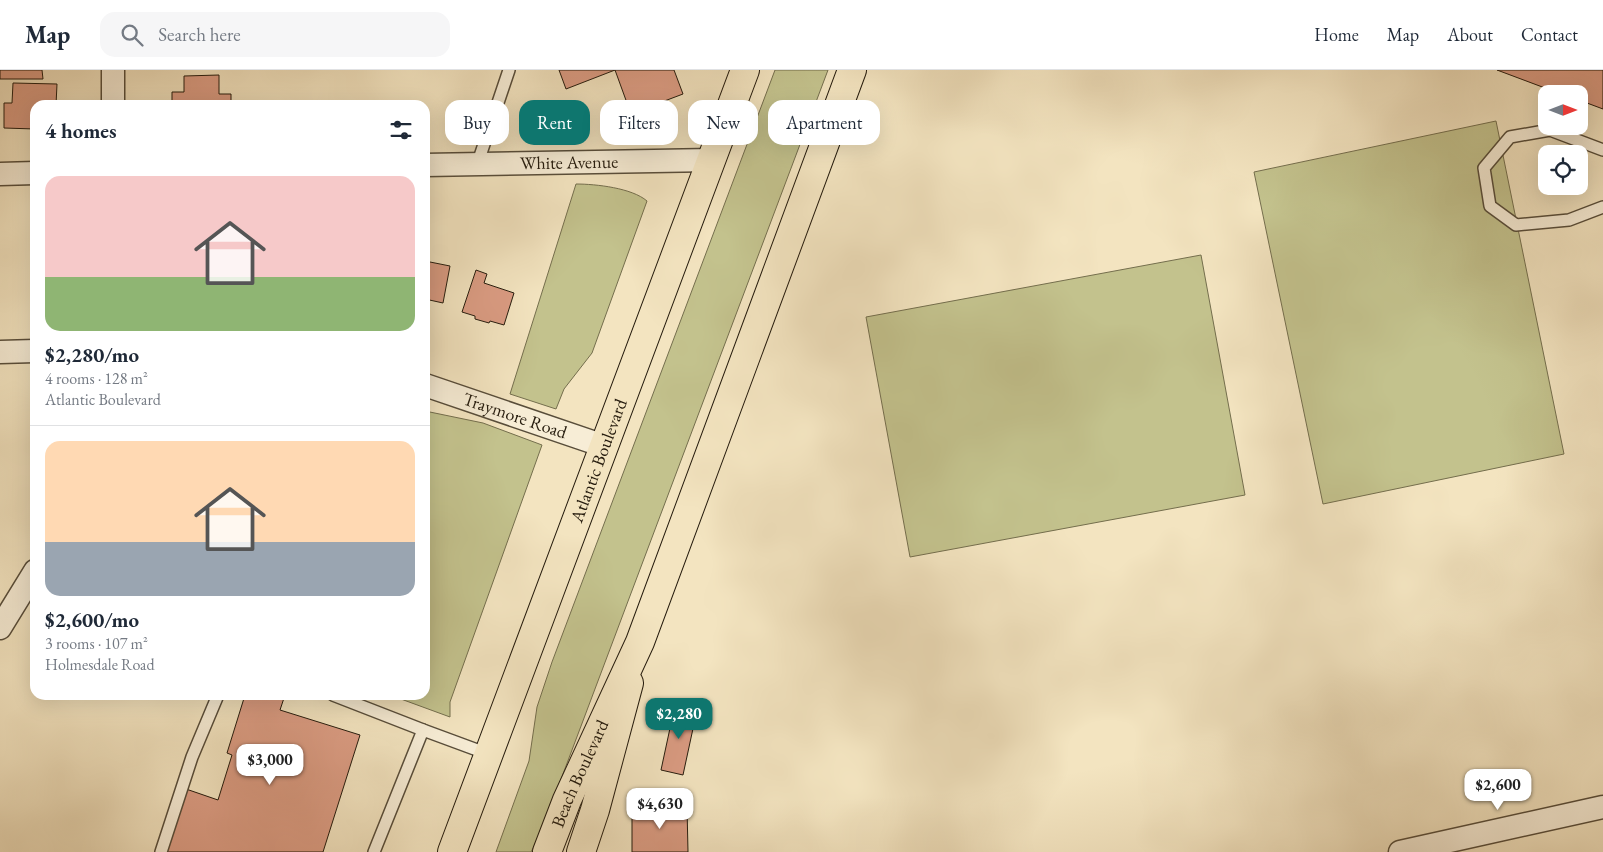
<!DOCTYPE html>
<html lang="en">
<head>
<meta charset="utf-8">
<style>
  :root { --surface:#fff; --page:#f6f6f7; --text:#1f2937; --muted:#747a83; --line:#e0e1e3; --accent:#0f766e }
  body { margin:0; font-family:"EB Garamond",serif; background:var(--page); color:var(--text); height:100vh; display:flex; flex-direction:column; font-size:19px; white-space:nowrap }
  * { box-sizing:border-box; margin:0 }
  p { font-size:16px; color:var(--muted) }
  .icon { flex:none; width:28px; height:28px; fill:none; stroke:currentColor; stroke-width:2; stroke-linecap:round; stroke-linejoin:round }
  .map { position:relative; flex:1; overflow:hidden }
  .side { position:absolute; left:30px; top:30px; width:400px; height:600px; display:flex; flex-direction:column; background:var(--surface); border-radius:15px; box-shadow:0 5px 20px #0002 }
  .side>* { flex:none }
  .top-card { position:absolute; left:445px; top:30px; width:475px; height:45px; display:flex; gap:10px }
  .needle { width:32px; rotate:90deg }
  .fabs { position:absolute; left:1538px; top:15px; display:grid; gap:10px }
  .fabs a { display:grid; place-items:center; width:50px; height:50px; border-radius:10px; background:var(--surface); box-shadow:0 5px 20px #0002; font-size:25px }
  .price { position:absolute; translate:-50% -42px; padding:0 11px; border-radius:10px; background:#fff; color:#222; font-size:16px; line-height:32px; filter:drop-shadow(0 1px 2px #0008) }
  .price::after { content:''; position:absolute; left:50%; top:30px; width:15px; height:11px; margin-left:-8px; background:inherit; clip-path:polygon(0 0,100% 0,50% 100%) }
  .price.selected { background:var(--accent); color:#fff }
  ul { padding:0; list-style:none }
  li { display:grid; align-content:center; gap:10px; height:265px; padding:0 15px }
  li+li { border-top:1px solid var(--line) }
  li span { display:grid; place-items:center; height:155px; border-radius:15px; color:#555 }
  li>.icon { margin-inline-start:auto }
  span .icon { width:90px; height:90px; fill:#fffc; stroke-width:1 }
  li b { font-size:21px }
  h2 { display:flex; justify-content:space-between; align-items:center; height:60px; padding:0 15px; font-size:21px }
  .tag { padding:0 18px; border-radius:15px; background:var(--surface); box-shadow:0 5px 20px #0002; font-size:18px; line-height:45px }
  .tag.selected { background:var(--accent); color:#fff }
  header { display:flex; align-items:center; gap:30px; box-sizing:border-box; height:70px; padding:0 25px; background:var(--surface); border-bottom:1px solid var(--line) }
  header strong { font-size:24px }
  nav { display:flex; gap:28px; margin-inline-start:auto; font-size:18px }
  .search { width:350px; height:45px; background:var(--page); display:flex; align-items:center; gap:12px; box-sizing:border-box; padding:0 18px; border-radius:15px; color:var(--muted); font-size:19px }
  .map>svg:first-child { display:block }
  .green { fill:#c3c28d; stroke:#746e4d }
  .building { fill:#db9c83; stroke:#251b0d }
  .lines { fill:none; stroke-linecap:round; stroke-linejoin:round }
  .lane-casing { stroke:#584d3a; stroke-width:14 }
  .street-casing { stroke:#584d3a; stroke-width:25 }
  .primary-casing { stroke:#251b0d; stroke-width:30 }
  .highway-casing { stroke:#251b0d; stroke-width:30 }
  .lane { stroke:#f7edd6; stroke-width:11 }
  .street { stroke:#f7edd6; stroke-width:22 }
  .primary { stroke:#f3e4c0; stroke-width:28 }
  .highway { stroke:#f3e4c0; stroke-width:28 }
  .labels { text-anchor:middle; stroke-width:4; stroke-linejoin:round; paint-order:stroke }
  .street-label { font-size:18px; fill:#251b0d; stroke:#f7edd6 }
</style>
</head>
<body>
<header>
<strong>Map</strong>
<div class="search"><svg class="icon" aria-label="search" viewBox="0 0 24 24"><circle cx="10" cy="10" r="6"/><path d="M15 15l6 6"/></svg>Search here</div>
<nav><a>Home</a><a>Map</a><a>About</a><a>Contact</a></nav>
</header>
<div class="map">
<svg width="1603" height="782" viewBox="0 0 1603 782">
  <rect width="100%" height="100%" fill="#f3e4c0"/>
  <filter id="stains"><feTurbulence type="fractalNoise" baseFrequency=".004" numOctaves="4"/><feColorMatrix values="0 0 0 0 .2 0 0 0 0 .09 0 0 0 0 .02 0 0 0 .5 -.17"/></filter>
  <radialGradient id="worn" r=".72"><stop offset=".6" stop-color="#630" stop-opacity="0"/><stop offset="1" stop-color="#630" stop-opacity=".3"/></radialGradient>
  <g class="green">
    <polygon points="775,0 828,0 540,765 531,782 496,782 529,691 537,637 552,592"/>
    <polygon points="1496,51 1564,384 1323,434 1254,102"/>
    <path d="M576 114C596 114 632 118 647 131L592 283 564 319 556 339 510 324Z"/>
    <polygon points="1201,185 1245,425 910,487 866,247"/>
    <polygon points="425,341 483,353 542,375 450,632 450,647 390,625 425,625"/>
  </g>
  <g class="building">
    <polygon points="0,0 42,0 43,9 0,9"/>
    <polygon points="559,0 674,0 683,24 622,47 618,37 627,33 615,0 566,19"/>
    <polygon points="1497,0 1603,0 1603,39 1579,30 1579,24 1561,24"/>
    <polygon points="219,5 219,24 231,24 231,35 172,35 172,22 184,22 184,6"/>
    <polygon points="13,13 57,14 56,35 35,35 35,59 4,58 4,33 12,33"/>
    <polygon points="425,191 450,196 443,233 425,229"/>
    <polygon points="476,200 487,204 484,213 514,223 504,255 490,251 489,253 475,249 475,246 462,242"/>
    <polygon points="245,625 285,625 280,640 360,665 323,782 166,782 186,719 218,730 232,685 227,683"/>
    <polygon points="675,635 697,640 683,705 661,700"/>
    <polygon points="632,737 687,737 688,782 632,782"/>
  </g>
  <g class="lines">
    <g class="lane-casing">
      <g id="lane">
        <polyline points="1603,80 1550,60 1510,67 1484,98 1490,136 1516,155 1569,150 1603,137"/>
        <polyline points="477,95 509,0"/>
        <polyline points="333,625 423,660"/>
        <polyline points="161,782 192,687 218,625"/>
        <polyline points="374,782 423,660 488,684"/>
      </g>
    </g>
    <g class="street-casing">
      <g id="street">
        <polyline points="113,0 113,35"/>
        <path id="s1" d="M425 95 712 90"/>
        <polyline points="0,104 35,103"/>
        <polyline points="0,282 35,281"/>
        <path id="s2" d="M425 315 604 376"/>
        <polyline points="0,558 35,501"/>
        <polyline points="1400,782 1603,737"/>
      </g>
    </g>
    <g class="primary-casing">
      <polyline id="primary" points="581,782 595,740 629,613"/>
    </g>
    <g class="highway-casing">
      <g id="highway">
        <path id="s3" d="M452 782 745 0"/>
        <path id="s4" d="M547 782 567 730 640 572 852 0"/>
      </g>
    </g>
    <use href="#lane" class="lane"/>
    <use href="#street" class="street"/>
    <use href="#primary" class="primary"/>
    <use href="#highway" class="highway"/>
  </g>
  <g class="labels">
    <g class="street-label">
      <text dy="6" stroke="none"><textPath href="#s1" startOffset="144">White Avenue</textPath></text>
      <text dy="6" stroke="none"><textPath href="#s2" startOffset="95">Traymore Road</textPath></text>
      <text dy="6" stroke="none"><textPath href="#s3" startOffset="418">Atlantic Boulevard</textPath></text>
      <text dy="6" stroke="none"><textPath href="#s4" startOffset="85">Beach Boulevard</textPath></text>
    </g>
  </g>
  <rect width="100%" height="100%" filter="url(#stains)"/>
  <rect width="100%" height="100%" fill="url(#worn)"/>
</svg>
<div class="fabs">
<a><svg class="needle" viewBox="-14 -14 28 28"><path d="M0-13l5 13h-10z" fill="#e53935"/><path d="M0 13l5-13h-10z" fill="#747a83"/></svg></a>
<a><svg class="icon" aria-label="locate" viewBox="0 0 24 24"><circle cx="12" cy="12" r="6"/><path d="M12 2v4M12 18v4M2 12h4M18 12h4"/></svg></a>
</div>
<b class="price selected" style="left:679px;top:670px">$2,280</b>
<b class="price" style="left:270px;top:716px">$3,000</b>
<b class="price" style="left:1498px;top:741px">$2,600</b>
<b class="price" style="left:660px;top:760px">$4,630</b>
<div class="top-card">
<a class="tag">Buy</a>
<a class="tag selected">Rent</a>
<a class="tag">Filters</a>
<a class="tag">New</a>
<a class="tag">Apartment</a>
</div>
<section class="side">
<h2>4 homes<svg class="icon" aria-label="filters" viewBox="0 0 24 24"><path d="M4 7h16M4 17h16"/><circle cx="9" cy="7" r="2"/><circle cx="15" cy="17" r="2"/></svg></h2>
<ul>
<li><span style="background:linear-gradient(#f6c9c9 65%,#8fb573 0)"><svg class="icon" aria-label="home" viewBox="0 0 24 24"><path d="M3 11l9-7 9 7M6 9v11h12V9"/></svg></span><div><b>$2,280/mo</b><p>4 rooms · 128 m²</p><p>Atlantic Boulevard</p></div></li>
<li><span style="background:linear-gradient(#ffd9b3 65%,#9aa5b1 0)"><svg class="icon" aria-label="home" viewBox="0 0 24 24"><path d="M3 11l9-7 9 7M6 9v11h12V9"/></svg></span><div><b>$2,600/mo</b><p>3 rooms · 107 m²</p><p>Holmesdale Road</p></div></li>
</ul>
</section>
</div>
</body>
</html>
